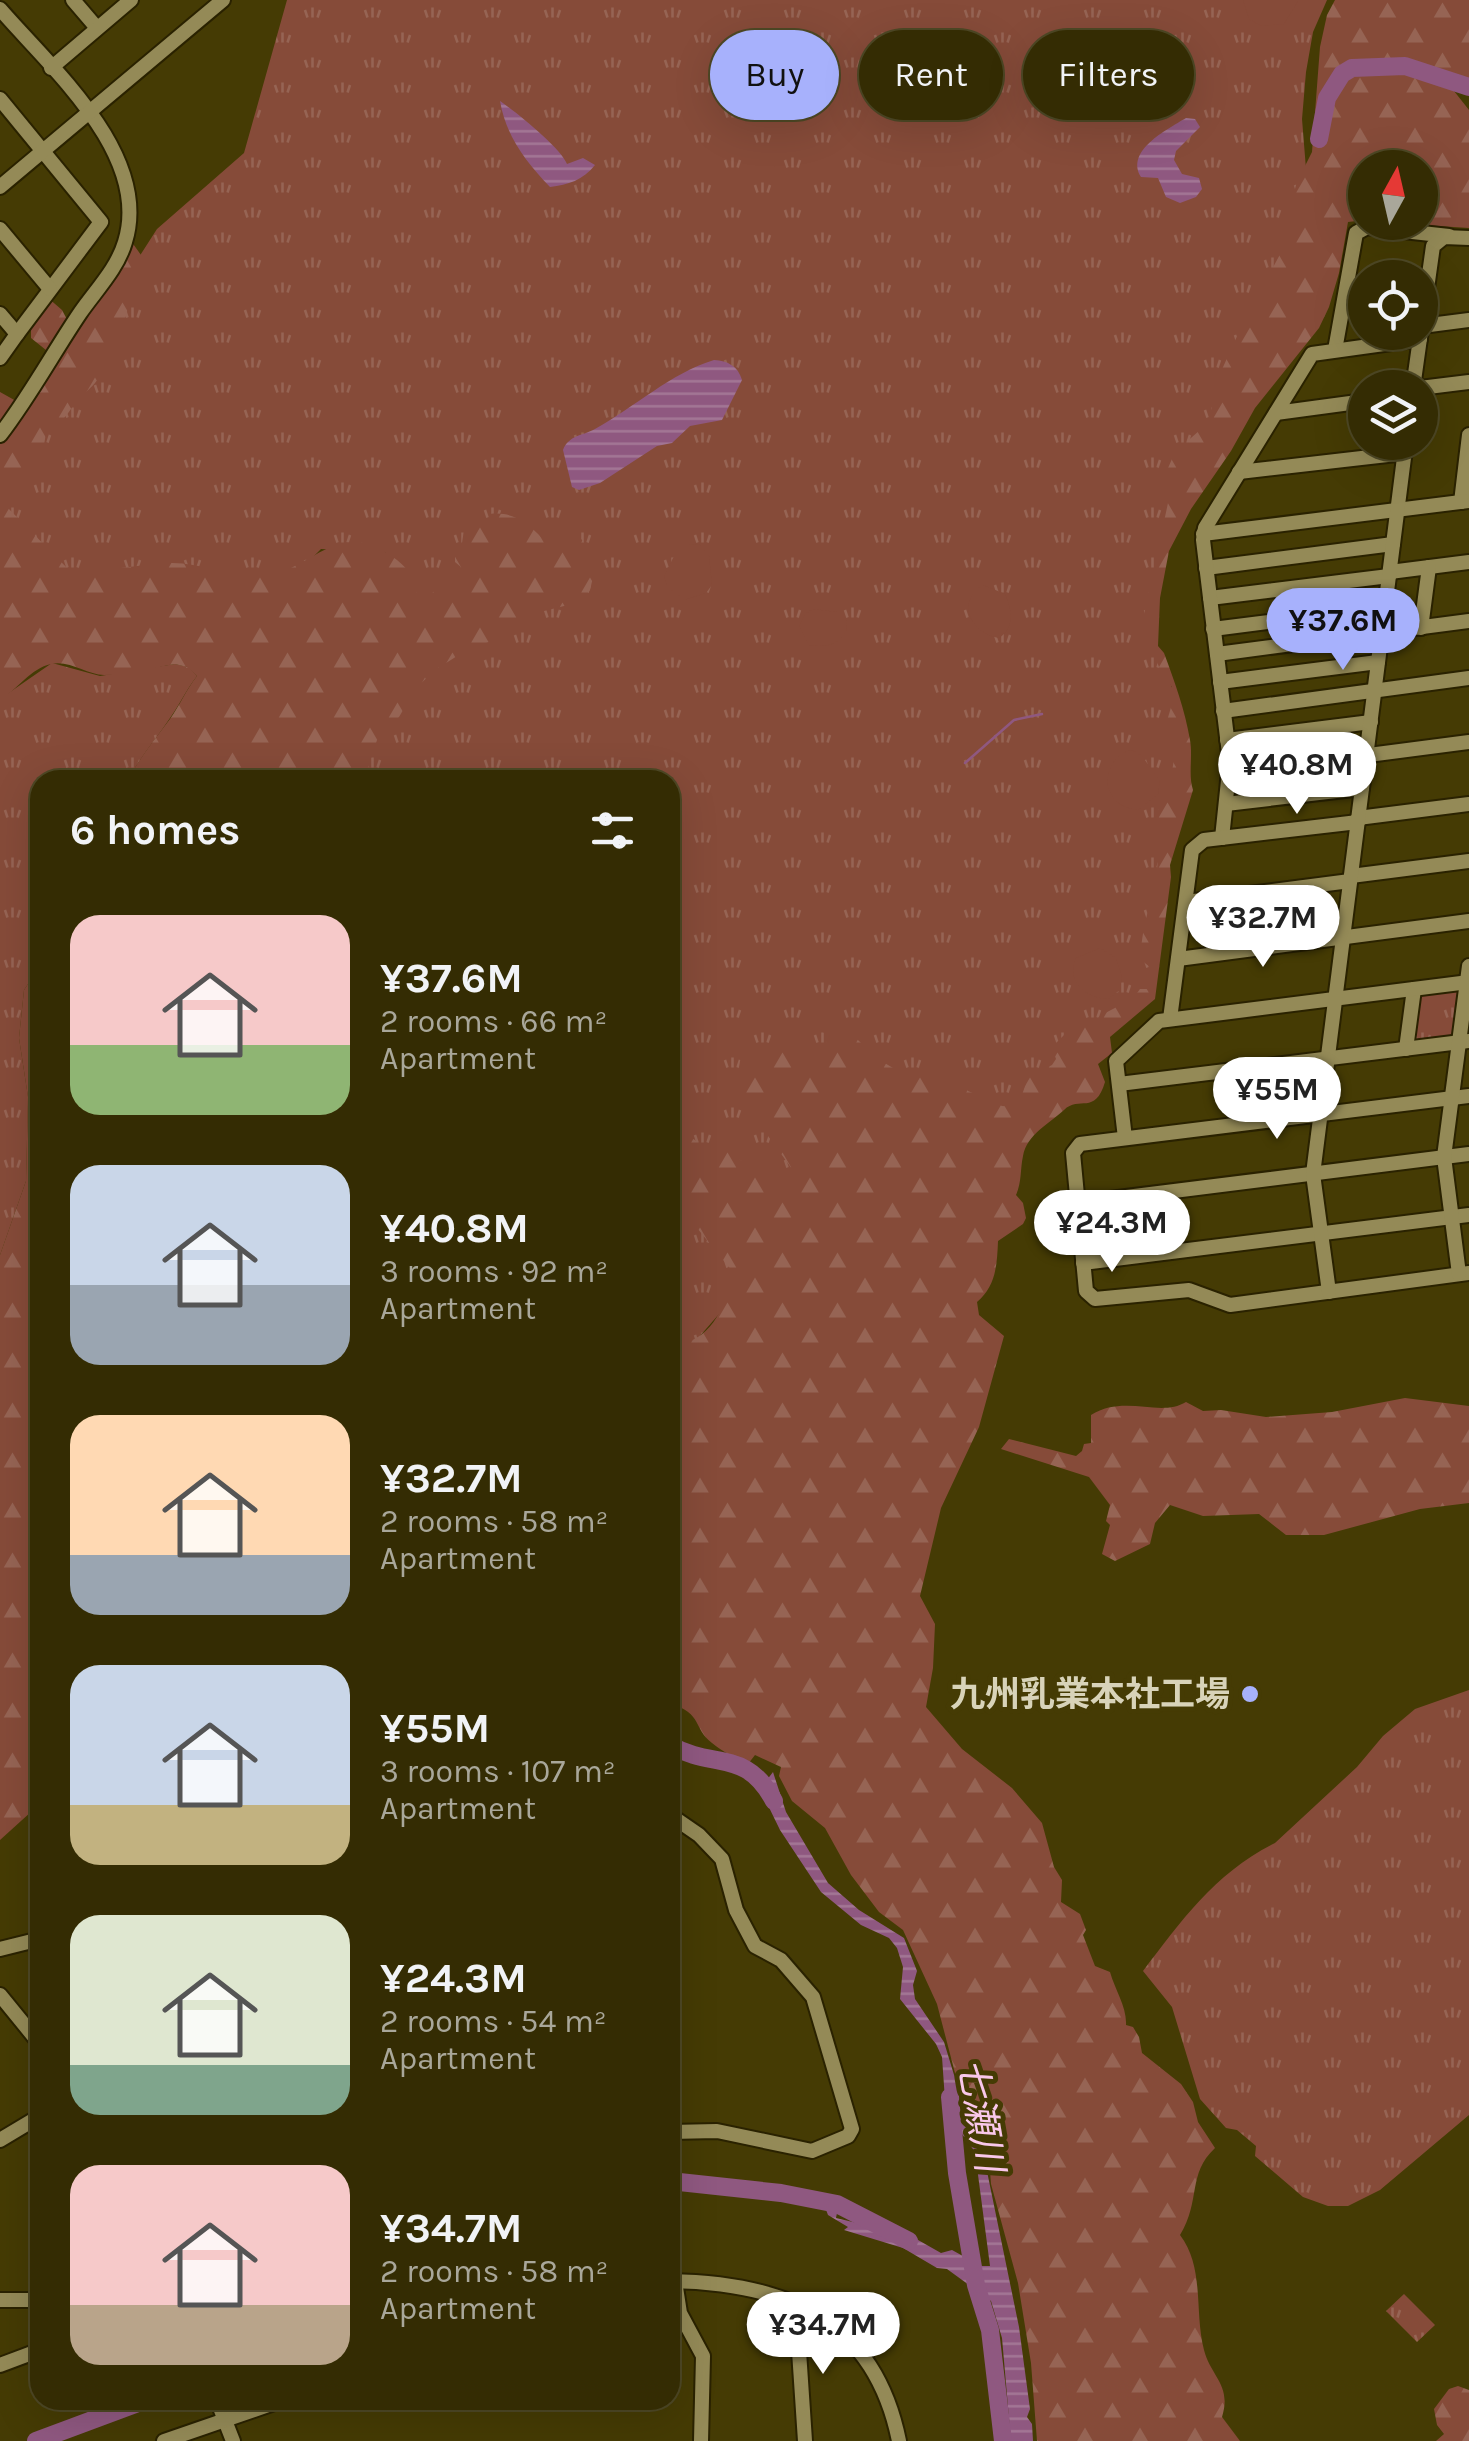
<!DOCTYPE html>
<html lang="en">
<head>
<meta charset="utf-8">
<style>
  :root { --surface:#342c03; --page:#3f3812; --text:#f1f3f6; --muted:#a9a79a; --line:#4e4825; --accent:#a7b1fc }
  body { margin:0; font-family:Karla,"Noto Sans JP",sans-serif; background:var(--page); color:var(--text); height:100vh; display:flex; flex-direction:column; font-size:38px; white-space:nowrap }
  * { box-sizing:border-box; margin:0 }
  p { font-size:32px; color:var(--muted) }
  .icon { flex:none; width:55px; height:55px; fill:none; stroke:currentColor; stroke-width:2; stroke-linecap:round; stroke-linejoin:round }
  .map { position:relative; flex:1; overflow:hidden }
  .panel { position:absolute; left:30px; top:770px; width:650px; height:1640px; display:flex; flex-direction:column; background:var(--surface); border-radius:30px; box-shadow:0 10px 40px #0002,0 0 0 2px var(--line) }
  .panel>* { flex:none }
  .top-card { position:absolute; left:710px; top:30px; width:608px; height:90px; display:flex; gap:20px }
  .needle { width:65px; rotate:8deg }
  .controls { position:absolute; left:1348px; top:150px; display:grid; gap:20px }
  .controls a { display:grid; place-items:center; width:90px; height:90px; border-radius:50%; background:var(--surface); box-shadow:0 10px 40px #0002,0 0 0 2px var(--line); font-size:50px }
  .price { position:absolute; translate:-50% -85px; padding:0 22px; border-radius:35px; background:#fff; color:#222; font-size:32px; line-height:65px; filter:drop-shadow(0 2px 5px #0008) }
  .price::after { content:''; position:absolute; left:50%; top:60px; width:30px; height:22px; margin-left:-15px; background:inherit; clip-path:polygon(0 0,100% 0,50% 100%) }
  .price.active { background:var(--accent); color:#111 }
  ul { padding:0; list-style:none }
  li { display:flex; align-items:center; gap:30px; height:250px; padding:0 40px }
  li span { display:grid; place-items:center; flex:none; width:280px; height:200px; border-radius:30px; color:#555 }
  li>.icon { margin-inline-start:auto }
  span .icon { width:120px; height:120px; fill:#fffc; stroke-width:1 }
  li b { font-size:42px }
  h2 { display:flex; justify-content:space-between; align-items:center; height:120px; padding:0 40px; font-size:42px }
  .tag { padding:0 35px; border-radius:45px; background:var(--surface); box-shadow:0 10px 40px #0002,0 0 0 2px var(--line); font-size:35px; line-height:90px }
  .tag.active { background:var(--accent); color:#111 }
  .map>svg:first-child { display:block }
  .grass { fill:url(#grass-tufts) }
  .forest { fill:url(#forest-firs) }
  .pitch { fill:#864b39 }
  .water { fill:url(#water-rules) }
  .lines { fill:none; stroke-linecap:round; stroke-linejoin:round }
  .stream { stroke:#8f5880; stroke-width:2.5 }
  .river { stroke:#8f5880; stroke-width:18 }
  .minor-casing { stroke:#2a2200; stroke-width:18 }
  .minor { stroke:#948a57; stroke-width:14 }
  .poi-dot { fill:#a7b1fc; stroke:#453b04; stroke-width:4 }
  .labels { text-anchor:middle; stroke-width:10; stroke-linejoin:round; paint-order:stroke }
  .poi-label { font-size:35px; font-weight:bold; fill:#d8d3b9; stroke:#453b04; text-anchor:end }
  .water-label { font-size:38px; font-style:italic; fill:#f9c7ea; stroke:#453b04 }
</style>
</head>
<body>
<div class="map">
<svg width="1469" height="2441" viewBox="0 0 1469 2441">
  <defs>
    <pattern id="grass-tufts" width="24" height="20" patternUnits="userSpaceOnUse" patternTransform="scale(2.5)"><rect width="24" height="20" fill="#864b39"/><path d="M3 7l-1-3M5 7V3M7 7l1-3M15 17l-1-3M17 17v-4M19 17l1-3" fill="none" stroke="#966454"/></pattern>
    <pattern id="forest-firs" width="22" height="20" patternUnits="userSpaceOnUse" patternTransform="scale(2.5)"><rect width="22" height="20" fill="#864b39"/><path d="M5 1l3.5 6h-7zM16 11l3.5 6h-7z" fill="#966454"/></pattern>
    <pattern id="water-rules" width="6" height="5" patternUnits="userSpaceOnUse" patternTransform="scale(2.5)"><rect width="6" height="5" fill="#8f5880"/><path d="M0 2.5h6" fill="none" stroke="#a37795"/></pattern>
  </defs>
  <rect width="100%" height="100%" fill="#453b04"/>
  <g class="grass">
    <polygon points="287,0 1327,0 1313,32 1306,72 1302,119 1306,169 1282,262 1204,448 1168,523 1154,606 1155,647 1176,697 1184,753 1151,989 1120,1015 1084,1085 820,1178 753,1275 679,1360 670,1354 670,780 350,780 411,613 385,552 321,549 276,594 64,586 0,525 0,474 157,229 244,153"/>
    <path d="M52 663 100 676 175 664 188 667 197 676C186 690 180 704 170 718 156 739 140 757 128 780H40V966L24 990 19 1038 28 1097 26 1181 0 1255V699Z"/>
    <polygon points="1460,990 1455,1035 1413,1040 1420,996"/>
    <path d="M1469 1690V2115L1380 2190 1348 2206H1328L1303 2197 1255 2156 1256 2146 1237 2130 1226 2128 1200 2099 1172 2007 1143 1971C1182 1920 1215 1873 1275 1843L1357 1767 1383 1736 1415 1709Z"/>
    <polygon points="1404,2294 1435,2325 1417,2342 1386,2311"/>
  </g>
  <g class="forest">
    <path d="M1335 0H1469V80L1464 79 1454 91 1469 110V228L1392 223 1420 222V168H1365V220L1348 222 1339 273 1329 307 1319 328 1255 408 1231 451 1191 509 1169 551 1160 598 1158 646 1164 653C1175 683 1185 710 1190 740 1193 757 1188 774 1193 790L1170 865 1171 877 1155 999 1110 1037 1112 1053 1098 1064 1105 1082C1095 1116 1079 1095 1064 1110 1049 1124 1027 1134 1023 1156 1020 1170 1022 1181 1016 1195L1023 1203 1026 1218 1023 1224 998 1241C997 1265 996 1286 977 1302L979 1315 1004 1336 979 1427 941 1508 920 1596 935 1624 933 1668 926 1707 962 1749 1012 1788 1042 1823 1054 1867 1062 1880 1061 1902 1080 1914 1086 1930 1083 1935 1095 1966 1110 1972C1115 1990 1127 2007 1126 2025L1133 2027 1139 2037 1142 2053 1181 2084 1193 2102 1198 2122 1215 2148C1187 2174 1201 2201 1180 2235 1205 2268 1194 2312 1204 2350 1211 2377 1232 2385 1222 2417L1240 2441H1037L1031 2363 1018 2283 991 2184 989 2158 967 2119 937 2004 903 1930 879 1912 851 1875 825 1828 792 1801 779 1776 781 1767 755 1755 748 1764C735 1758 723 1752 712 1743 692 1727 704 1715 670 1703V1347C715 1339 718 1313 737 1277L684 1212V1196L697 1172 693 1168 678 1180 670 1176V1135L689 1136 705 1147 718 1144 776 1185 794 1172C770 1135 723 1091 745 1045L760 1049 771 1061 785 1044 821 1049 827 1045 824 1033 817 1024 822 1017 841 1024 878 1059 913 1080 937 1070 953 1073 968 1091 1002 1106 1018 1107 1028 1077 1052 1065 1056 1059 1052 1047 1065 1034 1066 1028 1077 1022 1090 1026C1103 1008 1128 1008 1140 989H1148L1150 967 1141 960C1140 924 1157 892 1158 857 1158 847 1152 835 1149 826L1169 791 1174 759 1164 731 1172 704V687L1161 672 1142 624 1168 503 1165 475 1175 452 1208 423 1219 376 1243 323 1284 247 1288 213 1297 182 1312 152 1320 47 1327 15Z"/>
    <path d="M131 241 146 262 139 300 129 303C124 329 111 362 95 383 88 391 79 397 73 406 65 418 59 425 46 433L42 457C24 468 1 482 6 506L73 574C106 571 140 564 172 563 200 563 228 576 256 576 312 577 334 511 397 560 411 571 416 582 417 599L423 602 451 575 458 573 461 567 455 562V553L462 543 464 530 471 526H487L490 514C511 511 527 522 541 537L575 531 585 544 594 573 590 590 580 602 540 612 502 637 465 651 435 670 416 688 399 717 377 740 364 780H128C140 757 155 739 170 719 180 705 186 690 197 676L187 667 175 664C152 668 127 675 104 675 87 675 70 660 51 664 31 668 17 690 0 700V392L25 406 34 399 33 391C51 377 52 369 52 347L46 350 31 338V328L47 297 62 310 71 327Z"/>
    <polygon points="40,966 40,1809 32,1811 0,1840 0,1255 26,1181 28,1097 19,1038 24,990"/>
    <path d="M1405 1398 1469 1406V1503L1420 1509 1324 1535H1286L1259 1514 1203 1516 1170 1505 1155 1523 1150 1544 1115 1561 1102 1554 1110 1525 1106 1521 1110 1505 1089 1477 1001 1449 1009 1439 1076 1456 1082 1451 1084 1444 1091 1443V1415C1125 1394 1160 1418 1186 1402L1203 1411 1221 1410 1266 1417 1332 1412Z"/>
    <polygon points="1458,2386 1469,2390 1469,2441 1436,2441 1444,2434 1437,2425 1434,2409 1449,2389"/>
  </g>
  <g class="pitch">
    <polygon points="1243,0 1298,0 1298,1 1284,24 1261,26 1249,19"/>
    <polygon points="689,544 700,545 709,556 712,585 706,593 684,600 667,586 664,577 673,558"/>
    <path d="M983 585 1005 594C1012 609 1015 628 999 638 971 633 955 603 983 585Z"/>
    <path d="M813 609 837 612 846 620 847 630C838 645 826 648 809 645L799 626 805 614Z"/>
    <path d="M1132 750 1142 756 1160 781 1158 794 1138 810C1119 807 1112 801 1107 783 1108 768 1116 752 1132 750Z"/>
    <path d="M1100 948 1116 958 1122 976 1120 990 1108 999C1086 998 1065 981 1076 958Z"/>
  </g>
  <g class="water">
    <path d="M500 101C516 112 561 148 567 164L583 158 595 165C583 180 568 185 550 187 526 162 506 136 500 101Z"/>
    <path d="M1186 118 1195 119 1200 127 1176 151 1174 160 1182 174 1199 178 1202 189 1196 197 1180 203 1166 197 1158 178 1141 177C1125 151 1166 130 1186 118Z"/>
    <path d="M714 360C728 361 738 366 742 380L722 420 690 426 672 443 657 446 600 483 579 490 572 487 563 450C569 435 582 436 595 429 635 407 671 373 714 360Z"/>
    <polygon points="773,1772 786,1812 828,1883 859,1910 904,1938 917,1971 913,1985 915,1999 944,2042 958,2088 956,2094 951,2095 960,2120 982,2147 1019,2327 1030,2409 1027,2417 1032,2424 1033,2441 1011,2441 1002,2338 991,2301 947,2269 937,2268 903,2248 844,2230 848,2227 828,2215 825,2207 808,2204 827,2201 809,2193 835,2197 831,2210 837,2213 836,2218 911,2236 941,2253 952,2250 981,2266 990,2266 975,2152 949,2116 945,2100 942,2057 936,2044 900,1999 903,1967 897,1948 889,1938 861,1925 821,1892 780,1830 760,1789"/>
  </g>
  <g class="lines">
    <polyline class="stream" points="965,763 1014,720 1042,714"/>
    <g class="river">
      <polyline points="1319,139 1327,98 1342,74 1352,68 1405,66 1469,87"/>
      <path d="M670 1745C714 1770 746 1748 774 1801"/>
      <polyline points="950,2097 957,2173 976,2285 990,2330 1003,2441"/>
      <polyline points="670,2181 781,2193 837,2204 909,2241"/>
      <polyline points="36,2441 146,2400"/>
    </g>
    <g class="minor-casing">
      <g id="minor">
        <polyline points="73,0 97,28"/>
        <path d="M0 9C51 68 152 155 125 242 117 269 96 290 80 313 53 353 30 396 0 435"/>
        <polyline points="51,68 131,0"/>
        <polyline points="0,99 101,222 17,334"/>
        <polyline points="0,187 223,0"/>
        <polyline points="0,229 50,289"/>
        <polyline points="0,314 17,334 0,358"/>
        <polyline points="1422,326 1469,320"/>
        <polyline points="1335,350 1356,233 1367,227 1449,236"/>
        <polyline points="1413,388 1433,246 1444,237 1469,238"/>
        <polyline points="1420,388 1469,382"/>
        <polyline points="1276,413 1365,401"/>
        <polyline points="1239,472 1405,453"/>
        <polyline points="1461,502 1469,435"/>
        <polyline points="1203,534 1469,501"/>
        <polyline points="1206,568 1393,544"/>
        <polyline points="1390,572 1469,562"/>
        <polyline points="1210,598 1389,576"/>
        <polyline points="1421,628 1429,567"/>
        <polyline points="1213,629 1385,607"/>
        <polyline points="1217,654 1469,621"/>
        <polyline points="1220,682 1378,662"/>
        <polyline points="1223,711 1469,678"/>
        <polyline points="1227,740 1371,722"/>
        <polyline points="1230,773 1469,742"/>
        <polyline points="1226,804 1362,788"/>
        <polyline points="1358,818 1469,804"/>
        <polyline points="1222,838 1230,762 1203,540 1205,528 1312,354 1420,339"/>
        <polyline points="1351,876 1469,861"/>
        <polyline points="1186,902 1350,881"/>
        <polyline points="1178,959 1469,921"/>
        <polyline points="1170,1019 1192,850 1204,840 1358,822"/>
        <polyline points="1406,1049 1414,989"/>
        <polyline points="1119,1084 1469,1041"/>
        <polyline points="1469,1096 1080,1144 1073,1153 1086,1291 1095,1299 1189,1290 1230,1305 1469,1273"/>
        <polyline points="1125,1138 1116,1061 1159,1021 1469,982"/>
        <polyline points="1078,1203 1469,1154"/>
        <polyline points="1083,1263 1469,1215"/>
        <polyline points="1459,1274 1444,1157 1469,966"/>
        <polyline points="1329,1292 1313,1174 1406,442"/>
        <polyline points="670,1815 699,1835 722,1859 736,1910 755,1946 781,1960 813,1997 852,2129 848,2136 812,2151 717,2131 670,2132"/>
        <polyline points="0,1949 40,1939"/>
        <polyline points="0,1995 40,2044"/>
        <polyline points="0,2140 40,2116"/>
        <path d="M670 2281C786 2283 874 2318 899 2441"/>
        <polyline points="675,2281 680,2313 703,2356 701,2441"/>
        <polyline points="0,2300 40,2300"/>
        <polyline points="804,2306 797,2321 805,2441"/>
        <polyline points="0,2365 40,2350"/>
        <polyline points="217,2400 233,2441"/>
        <polyline points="164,2441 283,2400"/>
      </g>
    </g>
    <use href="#minor" class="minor"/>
  </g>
  <circle class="poi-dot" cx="1250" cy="1694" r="10"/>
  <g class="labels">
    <g class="poi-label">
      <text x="1230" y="1706">九州乳業本社工場</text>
    </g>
    <g class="water-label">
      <text transform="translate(981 2115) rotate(80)" y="13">七瀬川</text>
    </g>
  </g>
</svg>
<div class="controls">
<a><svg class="needle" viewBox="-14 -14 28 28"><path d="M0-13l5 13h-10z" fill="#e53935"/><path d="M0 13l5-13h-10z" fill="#a9a79a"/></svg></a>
<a><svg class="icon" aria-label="locate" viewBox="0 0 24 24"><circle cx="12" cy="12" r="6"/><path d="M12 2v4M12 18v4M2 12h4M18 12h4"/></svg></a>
<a><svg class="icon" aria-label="layers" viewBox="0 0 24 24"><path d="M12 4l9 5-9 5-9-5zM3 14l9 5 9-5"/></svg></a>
</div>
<b class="price active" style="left:1343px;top:673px">¥37.6M</b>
<b class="price" style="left:1297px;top:817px">¥40.8M</b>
<b class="price" style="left:1263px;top:970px">¥32.7M</b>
<b class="price" style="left:1277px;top:1142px">¥55M</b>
<b class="price" style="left:1112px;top:1275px">¥24.3M</b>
<b class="price" style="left:823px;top:2377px">¥34.7M</b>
<div class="top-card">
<a class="tag active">Buy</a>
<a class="tag">Rent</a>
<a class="tag">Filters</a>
</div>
<section class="panel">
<h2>6 homes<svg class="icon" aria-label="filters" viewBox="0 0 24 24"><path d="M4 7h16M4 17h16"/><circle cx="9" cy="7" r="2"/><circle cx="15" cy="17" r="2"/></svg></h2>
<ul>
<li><span style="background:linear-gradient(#f6c9c9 65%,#8fb573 0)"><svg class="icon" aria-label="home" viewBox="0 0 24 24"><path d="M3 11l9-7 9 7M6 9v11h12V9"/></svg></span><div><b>¥37.6M</b><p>2 rooms · 66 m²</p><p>Apartment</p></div></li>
<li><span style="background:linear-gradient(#c9d6e8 60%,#9aa5b1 0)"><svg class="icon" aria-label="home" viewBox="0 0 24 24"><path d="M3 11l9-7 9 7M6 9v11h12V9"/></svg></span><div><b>¥40.8M</b><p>3 rooms · 92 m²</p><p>Apartment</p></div></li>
<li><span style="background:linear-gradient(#ffd9b3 70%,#9aa5b1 0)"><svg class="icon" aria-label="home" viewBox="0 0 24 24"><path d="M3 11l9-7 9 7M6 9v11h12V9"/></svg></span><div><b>¥32.7M</b><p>2 rooms · 58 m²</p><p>Apartment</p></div></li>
<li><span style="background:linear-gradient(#c9d6e8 70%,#c2b280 0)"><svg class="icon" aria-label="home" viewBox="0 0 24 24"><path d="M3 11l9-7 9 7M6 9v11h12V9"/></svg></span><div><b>¥55M</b><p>3 rooms · 107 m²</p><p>Apartment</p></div></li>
<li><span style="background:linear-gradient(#dfe7d0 75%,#7fa58c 0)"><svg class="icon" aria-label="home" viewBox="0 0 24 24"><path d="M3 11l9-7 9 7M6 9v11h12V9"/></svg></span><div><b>¥24.3M</b><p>2 rooms · 54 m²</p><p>Apartment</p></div></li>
<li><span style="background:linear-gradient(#f6c9c9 70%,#b9a48a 0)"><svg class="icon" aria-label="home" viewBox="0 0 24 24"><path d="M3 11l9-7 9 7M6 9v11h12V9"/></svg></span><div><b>¥34.7M</b><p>2 rooms · 58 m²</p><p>Apartment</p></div></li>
</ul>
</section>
</div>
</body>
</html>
